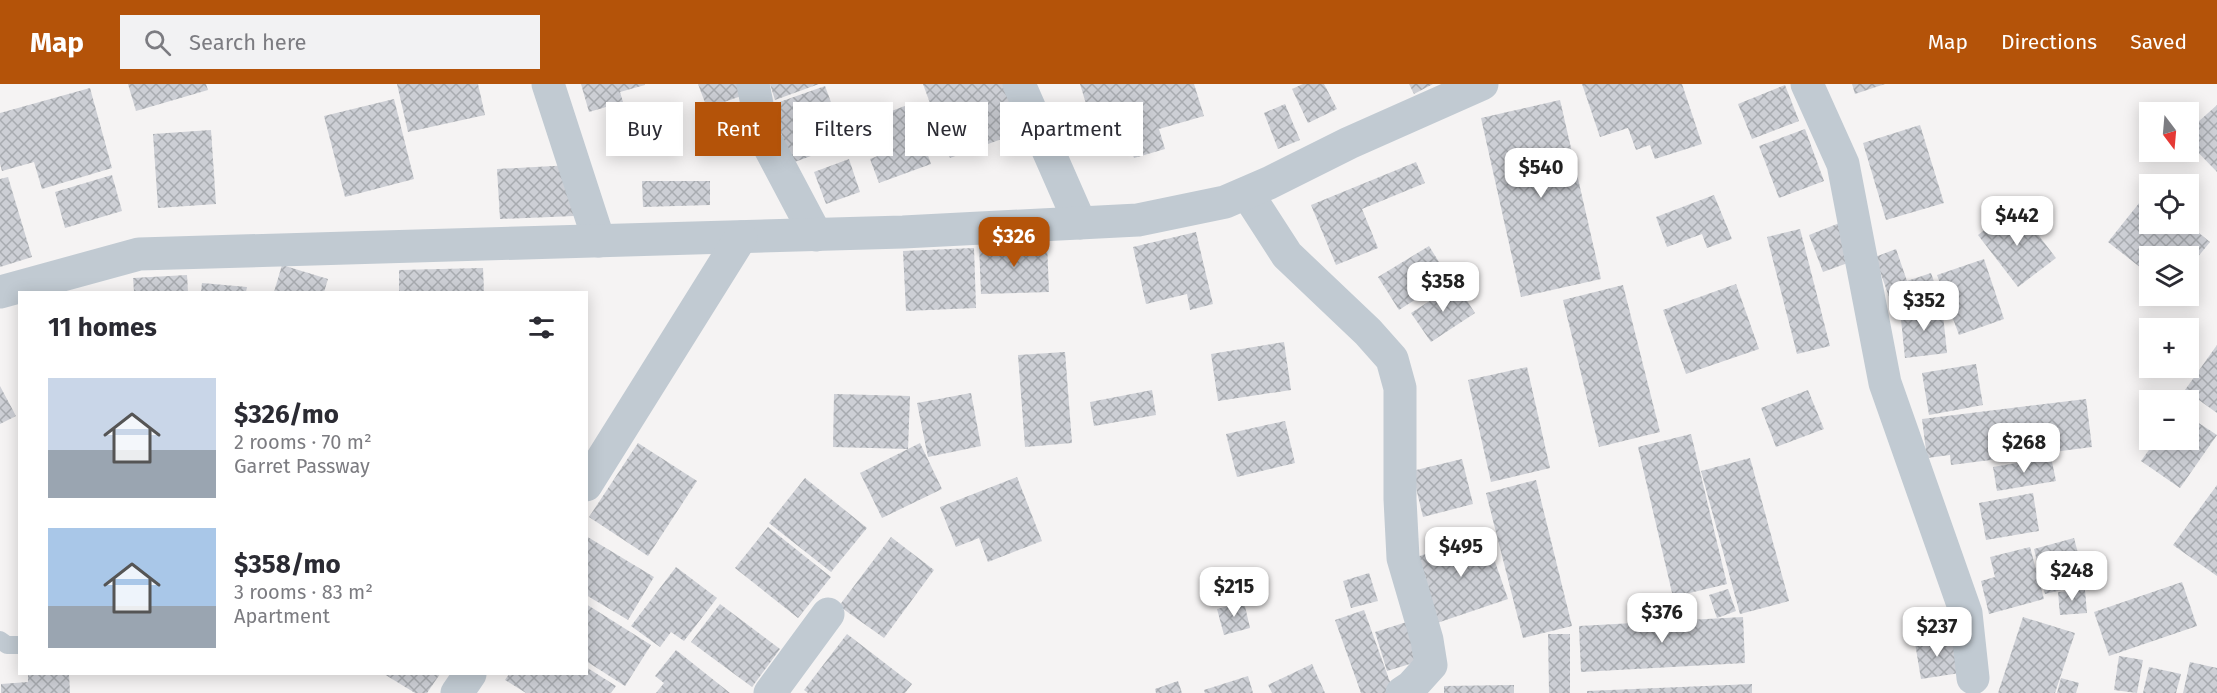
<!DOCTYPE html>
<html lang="en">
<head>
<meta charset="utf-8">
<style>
  :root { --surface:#fff; --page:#f2f2f3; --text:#2b2b33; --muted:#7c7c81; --accent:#b45309 }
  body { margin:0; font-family:"Fira Sans",sans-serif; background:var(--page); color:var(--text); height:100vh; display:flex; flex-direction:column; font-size:22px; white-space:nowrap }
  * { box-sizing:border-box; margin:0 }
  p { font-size:20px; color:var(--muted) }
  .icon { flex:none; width:33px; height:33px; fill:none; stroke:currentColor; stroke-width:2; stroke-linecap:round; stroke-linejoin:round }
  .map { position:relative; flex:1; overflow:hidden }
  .sheet { position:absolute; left:18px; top:207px; width:570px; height:384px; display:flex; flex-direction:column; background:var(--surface); border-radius:0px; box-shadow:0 3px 15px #0003 }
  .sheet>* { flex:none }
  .top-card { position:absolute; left:606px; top:18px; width:570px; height:54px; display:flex; gap:12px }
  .needle { width:39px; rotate:164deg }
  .fabs { position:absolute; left:2139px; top:18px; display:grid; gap:12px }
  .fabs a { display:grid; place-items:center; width:60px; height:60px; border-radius:0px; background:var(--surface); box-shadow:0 3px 15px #0003; font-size:30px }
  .price { position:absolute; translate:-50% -51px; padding:0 14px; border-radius:12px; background:#fff; color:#222; font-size:20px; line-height:39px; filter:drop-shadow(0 2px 3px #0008) }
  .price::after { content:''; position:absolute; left:50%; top:36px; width:18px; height:14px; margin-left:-9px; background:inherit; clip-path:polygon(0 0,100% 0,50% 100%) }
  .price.selected { background:var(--accent); color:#fff }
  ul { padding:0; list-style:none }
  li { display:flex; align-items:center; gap:18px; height:150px; padding:0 30px }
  li span { display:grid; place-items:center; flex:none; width:168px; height:120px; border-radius:0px; color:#555 }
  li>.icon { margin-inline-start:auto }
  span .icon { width:72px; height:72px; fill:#fffc; stroke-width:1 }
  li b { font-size:26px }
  h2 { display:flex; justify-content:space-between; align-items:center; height:72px; padding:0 30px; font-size:26px }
  .pill { padding:0 21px; border-radius:0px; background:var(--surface); box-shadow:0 3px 15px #0003; font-size:21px; line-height:54px }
  .pill.selected { background:var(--accent); color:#fff }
  header { display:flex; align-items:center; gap:36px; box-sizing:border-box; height:84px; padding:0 30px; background:var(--accent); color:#fff }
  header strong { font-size:28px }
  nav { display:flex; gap:33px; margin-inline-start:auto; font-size:21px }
  .search { width:420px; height:54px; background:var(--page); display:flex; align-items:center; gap:15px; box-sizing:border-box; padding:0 21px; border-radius:0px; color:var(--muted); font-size:22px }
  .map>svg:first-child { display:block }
  .building { fill:url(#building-cross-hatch) }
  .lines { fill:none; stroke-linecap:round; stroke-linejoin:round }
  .service { stroke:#c1cad2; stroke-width:18 }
  .minor { stroke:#c1cad2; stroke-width:33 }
</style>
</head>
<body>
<header>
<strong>Map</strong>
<div class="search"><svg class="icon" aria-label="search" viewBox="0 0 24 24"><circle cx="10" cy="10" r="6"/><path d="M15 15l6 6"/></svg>Search here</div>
<nav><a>Map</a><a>Directions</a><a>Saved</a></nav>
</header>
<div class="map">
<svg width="2217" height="609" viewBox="0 0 2217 609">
  <defs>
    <pattern id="building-cross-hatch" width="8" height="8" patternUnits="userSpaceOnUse" patternTransform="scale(1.5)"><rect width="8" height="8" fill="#cdcfd5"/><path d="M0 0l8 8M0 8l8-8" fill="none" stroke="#a8abb0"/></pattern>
  </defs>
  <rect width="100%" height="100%" fill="#f5f3f3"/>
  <g class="building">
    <polygon points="128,0 206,0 208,6 136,27"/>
    <polygon points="397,0 478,0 485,31 408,48"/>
    <polygon points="581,0 645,0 645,1 620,8 623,18 589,28"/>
    <polygon points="698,0 743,0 747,10 707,24"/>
    <polygon points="770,0 819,0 775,16"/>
    <polygon points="923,0 1003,0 1021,48 950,74"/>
    <polygon points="1080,0 1194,0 1204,32 1159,45 1165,65 1134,74 1128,57 1100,66"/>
    <polygon points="1303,0 1324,0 1337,25 1308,39 1292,5"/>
    <polygon points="1409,0 1433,0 1414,10"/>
    <polygon points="1582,0 1682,0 1702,60 1655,75 1650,61 1636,66 1628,44 1600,53"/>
    <polygon points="1852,0 1885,0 1855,10"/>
    <polygon points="1785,1 1799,37 1752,55 1738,20"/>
    <polygon points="825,2 846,59 792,79 771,21"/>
    <polygon points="90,4 112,84 42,105 34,78 2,87 0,80 0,29"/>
    <polygon points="394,15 414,95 345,113 324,32"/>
    <polygon points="1560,16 1601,195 1521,213 1481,34"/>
    <polygon points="910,20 931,80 879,99 870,75 880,71 868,36"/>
    <polygon points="1285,20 1300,56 1278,65 1264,29"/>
    <polygon points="2217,21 2217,88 2188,58 2188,47"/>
    <polygon points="1920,41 1944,119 1886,136 1863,59"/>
    <polygon points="1805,45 1824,97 1779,114 1759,62"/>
    <polygon points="211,46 216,120 158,124 153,50"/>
    <polygon points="849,75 860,108 826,120 814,88"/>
    <polygon points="1416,78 1425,99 1362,125 1378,164 1336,181 1311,121"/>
    <polygon points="572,81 574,132 500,135 497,85"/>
    <polygon points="112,91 122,127 65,144 55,108"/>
    <polygon points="8,93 32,173 0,183 0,95"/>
    <polygon points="642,97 710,97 710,121 643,123"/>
    <polygon points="2148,108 2150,140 2188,140 2210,158 2188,185 2188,172 2150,172 2150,191 2108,158"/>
    <polygon points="1714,111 1732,155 1707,164 1702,150 1667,163 1656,133"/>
    <polygon points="2016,122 2056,174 2018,203 1978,151"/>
    <polygon points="1842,138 1856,176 1823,188 1809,151"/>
    <polygon points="1800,145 1830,262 1797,270 1767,153"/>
    <polygon points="1196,148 1213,220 1190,226 1187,210 1146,220 1133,163"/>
    <polygon points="1047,159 1049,208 981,210 979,161"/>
    <polygon points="1429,162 1449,194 1399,226 1378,193"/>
    <polygon points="974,164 976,224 906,227 903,167"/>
    <polygon points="1896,165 1907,197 1931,189 1940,215 1917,222 1911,204 1915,219 1894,227 1875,173"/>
    <polygon points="1984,175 2004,235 1959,251 1937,191"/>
    <polygon points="282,181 328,195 324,208 274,208"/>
    <polygon points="483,184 484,208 399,208 399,186"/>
    <polygon points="187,191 188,208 134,208 133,194"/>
    <polygon points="202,199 247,203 246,208 201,208"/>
    <polygon points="1456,200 1475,229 1431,258 1411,229"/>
    <polygon points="1736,200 1759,265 1686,290 1663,226"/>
    <polygon points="1623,201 1660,348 1599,363 1563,216"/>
    <polygon points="1942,221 1947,269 1905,274 1900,226"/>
    <polygon points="1284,258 1291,306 1218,317 1211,270"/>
    <polygon points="2217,261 2217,329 2185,306"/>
    <polygon points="1065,268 1072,359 1025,363 1018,271"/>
    <polygon points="1976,280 1983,321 1929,331 1922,289"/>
    <polygon points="1527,283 1550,384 1491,398 1468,296"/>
    <polygon points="0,302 16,332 0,340"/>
    <polygon points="1152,306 1156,331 1094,342 1090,318"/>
    <polygon points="1808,306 1824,345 1776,363 1761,324"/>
    <polygon points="971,309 981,362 928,373 917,319"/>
    <polygon points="834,310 910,312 908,365 920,359 942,405 882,434 860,389 908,365 833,363"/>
    <polygon points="2086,315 2092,363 1951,381 1950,371 1927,374 1922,335"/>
    <polygon points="2188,332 2217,351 2180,404 2141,377 2156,356 2188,356"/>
    <polygon points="1285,337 1295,379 1237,393 1226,350"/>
    <polygon points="1691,350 1727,500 1673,513 1638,363"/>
    <polygon points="638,359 697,397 648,472 589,433"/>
    <polygon points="2051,373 2056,397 1997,407 1993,383"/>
    <polygon points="1750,374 1789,517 1740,530 1701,387"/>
    <polygon points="1462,375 1473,420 1423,433 1412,387"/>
    <polygon points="1017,393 1042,457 988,478 979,454 956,463 940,423"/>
    <polygon points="805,394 867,444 831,488 769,439"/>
    <polygon points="1536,396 1572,542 1523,554 1486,409"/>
    <polygon points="2217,401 2217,492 2173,461"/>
    <polygon points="2033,409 2039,447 1986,456 1979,419"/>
    <polygon points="768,443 831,493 798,534 735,484"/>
    <polygon points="1485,449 1508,515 1437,539 1414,474"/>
    <polygon points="586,452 654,493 628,536 586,511"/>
    <polygon points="891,453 934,486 884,554 839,522"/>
    <polygon points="2074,454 2086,500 2045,510 2034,465"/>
    <polygon points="2030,463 2044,515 1989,530 1981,497 1995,493 1990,473"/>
    <polygon points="676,483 717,514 684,557 671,548 660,563 631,542"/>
    <polygon points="1369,489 1378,517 1351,524 1343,497"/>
    <polygon points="2182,498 2197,542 2109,572 2094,528"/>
    <polygon points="1728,505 1736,527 1717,534 1709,511"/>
    <polygon points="2085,506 2087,529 2060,531 2058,508"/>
    <polygon points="1244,518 1250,544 1224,551 1217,525"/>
    <polygon points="586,520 651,561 625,602 586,577"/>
    <polygon points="720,520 780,565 752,603 691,558"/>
    <polygon points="1364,526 1394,609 1361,609 1335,536"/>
    <polygon points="1743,533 1745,579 1581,588 1579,542"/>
    <polygon points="2023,533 2075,549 2055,609 1998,609"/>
    <polygon points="1410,537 1423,576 1387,587 1375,548"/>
    <polygon points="847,550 912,600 905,609 808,609 804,606"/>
    <polygon points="1548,550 1570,550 1570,609 1549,609"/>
    <polygon points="1954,553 1960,589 1921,595 1915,559"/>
    <polygon points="676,566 730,609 656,609 664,599 655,592"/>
    <polygon points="2119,572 2143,576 2137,609 2114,606"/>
    <polygon points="2190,578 2217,584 2217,609 2183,609"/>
    <polygon points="1312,580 1325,609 1272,609 1268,601"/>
    <polygon points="586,583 616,602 611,609 526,609 505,596 509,590 586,590"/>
    <polygon points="2149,583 2181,590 2176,609 2143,609"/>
    <polygon points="28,590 69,590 70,609 1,609 1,600 28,598"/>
    <polygon points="384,590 440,590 427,609 415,609"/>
    <polygon points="1248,592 1253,609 1205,609 1204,606"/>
    <polygon points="2061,594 2079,599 2076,609 2057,609"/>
    <polygon points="1178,597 1182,609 1156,609 1155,605"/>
    <polygon points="1752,600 1752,609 1587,609 1587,607"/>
    <polygon points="1514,601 1514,609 1444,609 1444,602"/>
  </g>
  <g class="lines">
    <polyline class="service" points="0,556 7,561 20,561"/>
    <g class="minor">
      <polyline points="548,0 599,157"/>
      <polyline points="753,0 763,51 816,151"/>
      <polyline points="1019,0 1080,139"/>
      <polyline points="1807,0 1843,80 1885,299 1966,529 1973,594"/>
      <polyline points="1247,109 1287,171 1368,248 1392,275 1400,304 1400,415 1403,474 1427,556 1431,581 1411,603 1402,609"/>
      <polyline points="0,208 139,170 903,148 1138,136 1225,118 1269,99 1349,59 1482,0"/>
      <polyline points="586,401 741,153"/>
      <polyline points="457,609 470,590"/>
      <polyline points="770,609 828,530"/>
    </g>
  </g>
</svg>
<div class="fabs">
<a><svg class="needle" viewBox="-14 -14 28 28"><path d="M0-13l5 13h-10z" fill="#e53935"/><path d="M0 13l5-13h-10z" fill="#7c7c81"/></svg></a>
<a><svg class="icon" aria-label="locate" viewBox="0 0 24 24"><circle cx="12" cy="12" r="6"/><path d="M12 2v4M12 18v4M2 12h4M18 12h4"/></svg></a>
<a><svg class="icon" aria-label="layers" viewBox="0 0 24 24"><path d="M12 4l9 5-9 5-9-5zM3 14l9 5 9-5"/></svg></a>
<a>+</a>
<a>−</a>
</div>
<b class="price" style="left:1541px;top:115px">$540</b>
<b class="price" style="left:2017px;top:163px">$442</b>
<b class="price selected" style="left:1014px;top:184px">$326</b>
<b class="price" style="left:1443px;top:229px">$358</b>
<b class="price" style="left:1924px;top:248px">$352</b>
<b class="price" style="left:2024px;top:390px">$268</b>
<b class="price" style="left:1461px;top:494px">$495</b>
<b class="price" style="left:2072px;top:518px">$248</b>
<b class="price" style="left:1234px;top:534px">$215</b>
<b class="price" style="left:1662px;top:560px">$376</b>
<b class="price" style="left:1937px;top:574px">$237</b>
<div class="top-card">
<a class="pill">Buy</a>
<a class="pill selected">Rent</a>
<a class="pill">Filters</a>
<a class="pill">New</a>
<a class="pill">Apartment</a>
</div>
<section class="sheet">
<h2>11 homes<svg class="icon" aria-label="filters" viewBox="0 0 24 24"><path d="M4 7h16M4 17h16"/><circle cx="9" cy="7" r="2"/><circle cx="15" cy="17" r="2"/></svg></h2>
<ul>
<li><span style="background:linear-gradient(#c9d6e8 60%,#9aa5b1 0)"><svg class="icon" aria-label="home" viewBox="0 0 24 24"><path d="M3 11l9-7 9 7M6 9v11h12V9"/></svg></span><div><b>$326/mo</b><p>2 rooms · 70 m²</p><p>Garret Passway</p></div></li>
<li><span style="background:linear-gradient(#a9c7e8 65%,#9aa5b1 0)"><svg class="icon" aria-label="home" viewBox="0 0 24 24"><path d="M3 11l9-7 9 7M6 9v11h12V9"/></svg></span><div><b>$358/mo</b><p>3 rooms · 83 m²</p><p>Apartment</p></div></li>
</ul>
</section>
</div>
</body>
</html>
